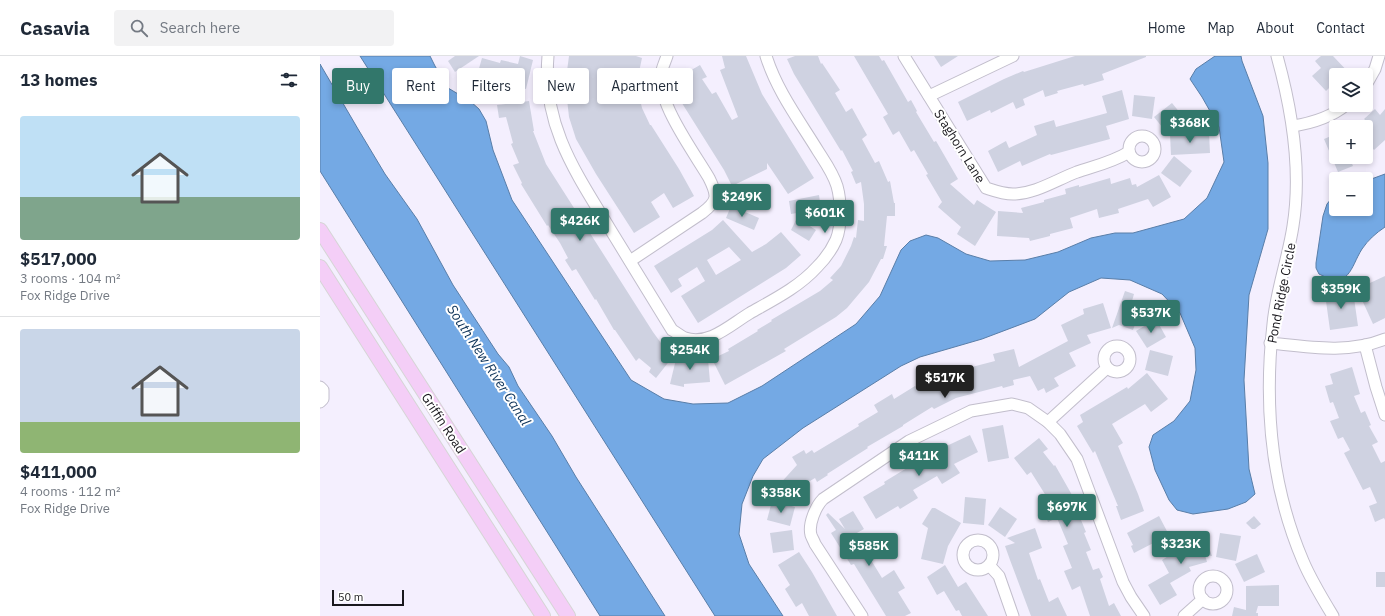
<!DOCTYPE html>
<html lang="en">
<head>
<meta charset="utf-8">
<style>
  :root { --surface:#fff; --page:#f2f2f3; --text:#1f2937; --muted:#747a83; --line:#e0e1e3; --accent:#32776b }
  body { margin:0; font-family:"IBM Plex Sans",sans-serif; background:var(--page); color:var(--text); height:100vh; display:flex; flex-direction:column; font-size:15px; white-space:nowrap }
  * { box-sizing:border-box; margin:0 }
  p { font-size:13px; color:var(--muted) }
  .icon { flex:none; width:22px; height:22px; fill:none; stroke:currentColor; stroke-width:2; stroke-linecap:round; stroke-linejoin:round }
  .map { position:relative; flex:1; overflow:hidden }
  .panel { display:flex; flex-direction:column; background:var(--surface); width:320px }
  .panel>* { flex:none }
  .guide { position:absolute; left:12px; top:12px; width:380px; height:36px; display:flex; gap:8px }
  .tools { position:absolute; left:1009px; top:12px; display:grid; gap:8px }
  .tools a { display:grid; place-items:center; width:44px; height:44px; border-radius:4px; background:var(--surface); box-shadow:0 2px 6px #0003; font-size:20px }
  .scale { position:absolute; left:12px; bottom:10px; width:72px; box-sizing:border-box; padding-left:4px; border:2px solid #19181d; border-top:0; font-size:11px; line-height:14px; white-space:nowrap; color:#19181d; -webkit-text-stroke:3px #fff; paint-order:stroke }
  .price { position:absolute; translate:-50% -34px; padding:0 9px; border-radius:4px; background:var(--accent); color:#fff; font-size:13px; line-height:26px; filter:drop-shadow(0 1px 2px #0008) }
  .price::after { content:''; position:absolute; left:50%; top:24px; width:12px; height:9px; margin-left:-6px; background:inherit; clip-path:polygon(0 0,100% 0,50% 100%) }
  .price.on { background:#222; color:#fff }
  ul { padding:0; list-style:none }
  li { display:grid; align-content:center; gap:8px; height:212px; padding:0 20px }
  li+li { border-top:1px solid var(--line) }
  li span { display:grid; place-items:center; height:124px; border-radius:4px; color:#555 }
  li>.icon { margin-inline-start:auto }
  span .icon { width:72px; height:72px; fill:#fffc; stroke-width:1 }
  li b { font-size:17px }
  h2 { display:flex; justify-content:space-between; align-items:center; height:48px; padding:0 20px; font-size:17px }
  .tag { padding:0 14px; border-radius:4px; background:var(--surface); box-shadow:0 2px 6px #0003; font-size:14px; line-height:36px }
  .tag.on { background:var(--accent); color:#fff }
  header { display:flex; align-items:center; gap:24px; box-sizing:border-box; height:56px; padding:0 20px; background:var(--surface); border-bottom:1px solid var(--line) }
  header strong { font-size:19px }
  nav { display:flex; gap:22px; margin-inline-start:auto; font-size:14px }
  .search { width:280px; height:36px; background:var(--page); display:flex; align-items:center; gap:10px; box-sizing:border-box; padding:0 14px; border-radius:4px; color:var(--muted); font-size:15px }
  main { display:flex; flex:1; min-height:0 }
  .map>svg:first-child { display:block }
  .water { fill:#74a9e4; stroke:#597ea8 }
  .building { fill:#cfd2e1; fill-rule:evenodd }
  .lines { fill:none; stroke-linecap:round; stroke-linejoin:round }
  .minor-casing { stroke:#c2becc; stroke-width:13 }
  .major-casing { stroke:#d6d5d6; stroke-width:16 }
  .minor { stroke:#fff; stroke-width:11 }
  .major { stroke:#f4cef7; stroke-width:14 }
  .labels { text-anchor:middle; stroke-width:4; stroke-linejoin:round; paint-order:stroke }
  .street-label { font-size:13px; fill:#19181d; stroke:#fff }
  .water-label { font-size:14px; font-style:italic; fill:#0b3157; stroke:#fff }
</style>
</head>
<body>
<header>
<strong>Casavia</strong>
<div class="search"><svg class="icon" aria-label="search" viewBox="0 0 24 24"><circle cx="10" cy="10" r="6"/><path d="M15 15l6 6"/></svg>Search here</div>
<nav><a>Home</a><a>Map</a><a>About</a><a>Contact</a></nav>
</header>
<main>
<section class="panel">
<h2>13 homes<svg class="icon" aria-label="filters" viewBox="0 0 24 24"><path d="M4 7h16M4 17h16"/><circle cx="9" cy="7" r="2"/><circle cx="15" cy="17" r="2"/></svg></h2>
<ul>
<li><span style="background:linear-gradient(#bfe0f5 65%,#7fa58c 0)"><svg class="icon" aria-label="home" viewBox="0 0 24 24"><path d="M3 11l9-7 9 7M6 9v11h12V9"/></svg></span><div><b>$517,000</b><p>3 rooms · 104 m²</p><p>Fox Ridge Drive</p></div></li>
<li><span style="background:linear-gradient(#c9d6e8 75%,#8fb573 0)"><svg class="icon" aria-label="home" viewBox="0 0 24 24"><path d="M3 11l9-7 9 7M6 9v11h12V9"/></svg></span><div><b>$411,000</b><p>4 rooms · 112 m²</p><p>Fox Ridge Drive</p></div></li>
</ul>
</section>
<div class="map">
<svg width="1065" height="560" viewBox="0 0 1065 560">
  <rect width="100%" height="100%" fill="#f4effe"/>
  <g class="water">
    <polygon points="40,0 110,0 115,10 128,32 150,45 159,53 166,65 173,94 192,144 311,324 344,343 373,348 408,347 442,330 536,268 560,240 581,194 590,185 606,179 618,182 646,198 670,205 705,204 738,196 771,182 795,177 813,177 864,163 887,142 904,106 899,71 882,41 870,23 876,13 895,0 921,0 922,5 943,60 948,107 948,173 929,239 924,324 929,413 935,438 926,446 908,453 873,458 857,454 849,444 835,414 829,391 833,379 854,365 870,345 876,314 875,292 860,257 842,238 810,224 781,222 749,236 715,263 662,283 600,301 581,310 483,372 443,403 433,420 422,448 419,478 429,508 463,560 395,560"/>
    <polygon points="0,8 38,73 65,118 97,163 133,229 178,298 189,311 198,330 232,380 256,421 345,560 280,560 0,115"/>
    <path d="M1065 118V171C1056 177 1048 184 1042 193 1030 212 1030 234 999 218L996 212V207L1003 160 1007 148 1016 137V153H1046V125Z"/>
  </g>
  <g class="building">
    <polygon points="135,0 159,0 135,16 128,5"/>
    <polygon points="200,0 213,4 206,33 189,29 187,37 174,33 175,29 156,23 162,2 180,7 181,4 198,8"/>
    <polygon points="249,0 316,0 322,2 319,16 318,35 322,52 330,69 331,69 359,113 374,140 353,152 344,137 331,146 340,161 314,177 276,118 256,83 249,61 247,43 247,15"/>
    <polygon points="402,0 426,0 442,38 494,122 468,138 447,107 447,113 412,130 404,114 360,44 360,41 363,40 354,24 380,9 387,21 382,23 392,38 396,36 412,64 418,61 400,14 405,12"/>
    <polygon points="475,0 498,0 501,8 502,7 520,34 515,37 526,56 532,52 547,79 542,83 555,107 559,105 568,126 570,125 574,147 575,147 575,160 567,160 564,190 567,190 563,203 561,203 549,226 527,252 516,261 464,293 466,295 405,329 392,303 409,295 408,293 438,275 437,274 452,265 451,264 500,235 513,224 510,222 521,210 531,190 534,181 536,182 538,164 544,165 544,148 541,126 536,128 531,116 533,115 522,94 521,95 474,18 467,3"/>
    <polygon points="534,0 559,0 562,5 564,4 588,46 591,44 597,55 596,56 614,86 616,85 638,123 630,128 654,149 657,144 676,156 655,190 637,178 641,171 618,151 622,146 606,119 608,118 594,94 591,96 579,75 573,79 563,61 568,58"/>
    <polygon points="614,0 638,0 621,11"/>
    <polygon points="755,0 826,0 826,1 782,18 784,24 764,30 763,28 737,35 738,37 725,41 723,34 703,43 705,49 696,53 693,46 671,57 670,54 647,65 638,46 684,23 703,15 704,16"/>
    <polygon points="1001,0 1013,0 1031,19 1016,19 1016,25 1006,35 992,20 1001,12 995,5"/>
    <polygon points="802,34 809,63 786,70 790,83 731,99 730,98 702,110 700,105 678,116 668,95 686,85 689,92 717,79 714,70 734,64 736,71 787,57 782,40"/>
    <polygon points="814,39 835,41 832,63 812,60"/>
    <polygon points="209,45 214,75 213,75 226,108 333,276 341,287 355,298 336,322 329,316 331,312 319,302 316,305 295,274 294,274 276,243 275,244 256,213 252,215 245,204 248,202 240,187 228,169 227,170 201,128 202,127 193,109 199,107 191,88 193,87 186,61 179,62 177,49"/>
    <polygon points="852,47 865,63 847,77 834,61"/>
    <polygon points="1055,53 1060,59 1065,53 1065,84 1054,94 1046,85 1046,72 1050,68 1044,63"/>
    <polygon points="889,76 890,97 851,99 850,78"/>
    <polygon points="1016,78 1016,101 1029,101 1033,110 1018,116 1004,83"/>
    <polygon points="854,100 872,115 860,131 841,117"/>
    <polygon points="839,119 851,141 833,151 828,143 798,153 799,157 779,162 777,153 750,162 753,172 730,178 730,180 710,185 709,182 677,180 678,155 703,157 701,152 724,146 724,144 746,138 745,133 759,129 759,131 790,122 791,128 810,122 812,129 816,128 817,131"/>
    <polygon points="415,133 446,134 446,148 414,146"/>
    <polygon points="499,139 501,153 471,158 469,145"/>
    <polygon points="411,150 439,162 434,174 406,162"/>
    <polygon points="477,162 496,174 489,185 471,174"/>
    <path d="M403 164 432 196 446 188 461 176 481 199 466 212 378 267 361 240 385 225 377 211 358 223 362 230 351 237 334 210 392 174ZM409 191 421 204 396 219 387 204Z"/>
    <polygon points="1065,220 1065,262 1053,268 1037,233"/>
    <polygon points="805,235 814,238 812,245 822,249 813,274 799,269 792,272"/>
    <polygon points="1023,235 1023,240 1033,235 1038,270 1010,274 1005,238"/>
    <polygon points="783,247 791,272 767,279 771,287 749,297 756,310 734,322 739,330 726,337 724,332 718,335 710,320 693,324 694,329 683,332 682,330 636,342 614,353 612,351 583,369 583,370 547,391 548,392 507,418 508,419 497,426 495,422 480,431 484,436 474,447 457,431 477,409 472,401 484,394 486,398 492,394 494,397 539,370 538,368 558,356 554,349 572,338 574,343 595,330 597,333 628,318 627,316 647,310 648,312 675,305 673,298 694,293 699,311 748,285 741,269 764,258 763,253"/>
    <polygon points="836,263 846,281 827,292 816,275"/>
    <polygon points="830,294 853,300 848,320 825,314"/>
    <polygon points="357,299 375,303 388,303 390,326 364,328 364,331 350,328"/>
    <polygon points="1032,311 1040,338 1034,340 1041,357 1045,355 1051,369 1049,370 1058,386 1052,389 1061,407 1065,405 1065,464 1064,462 1055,466 1049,450 1057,447 1050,431 1043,434 1024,397 1030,394 1023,381 1018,383 1010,365 1019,362 1013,346 1010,347 1005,330 1013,328 1010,318"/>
    <polygon points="827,317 848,343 831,356 825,348 792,368 803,387 798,390 818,438 824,455 801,464 796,450 798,450 775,395 773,397 757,370 763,366 760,359 807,331 808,333"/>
    <polygon points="683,369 689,402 668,406 662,373"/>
    <polygon points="650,379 658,396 634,408 640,417 622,428 617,420 593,434 598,442 580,453 578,450 556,463 543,441 565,428 564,426 605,401 605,400 617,392 618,394"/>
    <polygon points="719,382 728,393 723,396 734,410 735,409 756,446 754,447 766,476 764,477 771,494 766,496 773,514 779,512 783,521 780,523 789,550 794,547 801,560 770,560 760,530 752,534 744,515 752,512 743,490 748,488 737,462 728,466 720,447 728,443 711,416 707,419 694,402"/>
    <polygon points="645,441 666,443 664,469 643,467"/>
    <polygon points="452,445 475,451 470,470 447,464"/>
    <polygon points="680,451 697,463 685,481 668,469"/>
    <polygon points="612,452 615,452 641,467 628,490 623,508 601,503 608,472 602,468"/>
    <polygon points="533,455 544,473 535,478 562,522 574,514 585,532 578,536 591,557 585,560 566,560 534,508 531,509 511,477 516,474 506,459 508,457 525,473 519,463"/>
    <polygon points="839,460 849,479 814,497 811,490 813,489 807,477"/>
    <polygon points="934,460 941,468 935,473 932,473 926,467"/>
    <polygon points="715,472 722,492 709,497 718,524 720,523 729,546 738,541 747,560 711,560 690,504 685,490 695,487 687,482"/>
    <polygon points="472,474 474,494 453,497 450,477"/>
    <polygon points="883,475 892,500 885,499 887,506 869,511 871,515 850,527 857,539 840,549 828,529 849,517 842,504 866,489 864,481"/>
    <polygon points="900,477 921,480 916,505 896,501"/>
    <polygon points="479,496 492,516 517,560 489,560 482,547 476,551 465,533 470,529 458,509"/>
    <polygon points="937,498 945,516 924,526 915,508"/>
    <polygon points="625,509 638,531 646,526 668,560 642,560 639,554 636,555 624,535 617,539 607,521"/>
    <rect x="1056" y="516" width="9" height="15"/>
    <polygon points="959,529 959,550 938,550 936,557 938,557 938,560 912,560 914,551 926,554 926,530"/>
  </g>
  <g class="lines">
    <g class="minor-casing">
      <g id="minor">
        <path d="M228 0C222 69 256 117 290 173 311 207 331 240 352 274 356 276 360 280 365 282 389 290 410 269 430 257 453 244 479 231 497 211 504 204 512 193 516 184 522 169 521 144 517 130 513 117 505 106 498 95 479 64 457 35 446 0"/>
        <path d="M584 0 666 132C675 135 683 138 693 138 715 138 736 124 757 116 775 110 793 106 809 96"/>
        <path d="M957 0C972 54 982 114 973 170 968 203 956 235 953 268 944 348 951 430 983 505 991 524 1002 542 1013 560"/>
        <polyline points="1046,29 1055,13 1059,0"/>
        <polyline points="609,40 693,0"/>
        <path d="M973 70C992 67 1010 62 1026 49"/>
        <circle cx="822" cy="93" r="13"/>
        <path d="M310 205 382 157C398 145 398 140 389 122 375 98 338 48 341 20 341 14 345 6 347 0"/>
        <path d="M950 287C989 291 1028 298 1065 283"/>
        <polyline points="1045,289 1056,331 1065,359"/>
        <circle cx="797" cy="303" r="13"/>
        <polyline points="0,331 3,334 3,343 0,346"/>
        <polyline points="728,366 787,312"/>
        <circle cx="658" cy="499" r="15"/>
        <polyline points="669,509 679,520 693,560"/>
        <circle cx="893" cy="534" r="14"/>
        <path d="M542 560 495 488C494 485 492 482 491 479 488 468 496 450 503 443L589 385 651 355 692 348 708 352 728 366 740 378 757 403 803 526 811 541 824 560"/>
        <polyline points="864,560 883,543"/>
      </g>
    </g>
    <g class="major-casing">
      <g id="major">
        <polyline points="0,174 248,560"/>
        <polyline points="0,211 223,560"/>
      </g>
    </g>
    <use href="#minor" class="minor"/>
    <use href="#major" class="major"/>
  </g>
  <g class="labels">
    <g class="street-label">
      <text transform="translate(640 90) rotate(58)" y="5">Staghorn Lane</text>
      <text transform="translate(961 237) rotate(-79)" y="5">Pond Ridge Circle</text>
      <text transform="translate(124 367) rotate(57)" y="5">Griffin Road</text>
    </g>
    <g class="water-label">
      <text transform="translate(169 309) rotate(57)" y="5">South New River Canal</text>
    </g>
  </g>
</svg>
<div class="tools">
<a><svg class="icon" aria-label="layers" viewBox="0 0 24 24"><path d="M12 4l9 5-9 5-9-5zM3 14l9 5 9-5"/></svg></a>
<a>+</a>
<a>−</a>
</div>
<div class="scale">50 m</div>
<b class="price" style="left:870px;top:88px">$368K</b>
<b class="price" style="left:422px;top:162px">$249K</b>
<b class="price" style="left:505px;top:178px">$601K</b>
<b class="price" style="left:260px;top:186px">$426K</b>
<b class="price" style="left:1021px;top:254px">$359K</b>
<b class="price" style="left:831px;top:278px">$537K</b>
<b class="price" style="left:370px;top:315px">$254K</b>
<b class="price on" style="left:625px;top:343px">$517K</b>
<b class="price" style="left:599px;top:421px">$411K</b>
<b class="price" style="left:461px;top:458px">$358K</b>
<b class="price" style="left:747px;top:472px">$697K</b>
<b class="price" style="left:861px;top:509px">$323K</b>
<b class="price" style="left:549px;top:511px">$585K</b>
<div class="guide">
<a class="tag on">Buy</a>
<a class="tag">Rent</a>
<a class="tag">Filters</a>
<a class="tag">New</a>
<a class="tag">Apartment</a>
</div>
</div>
</main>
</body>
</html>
